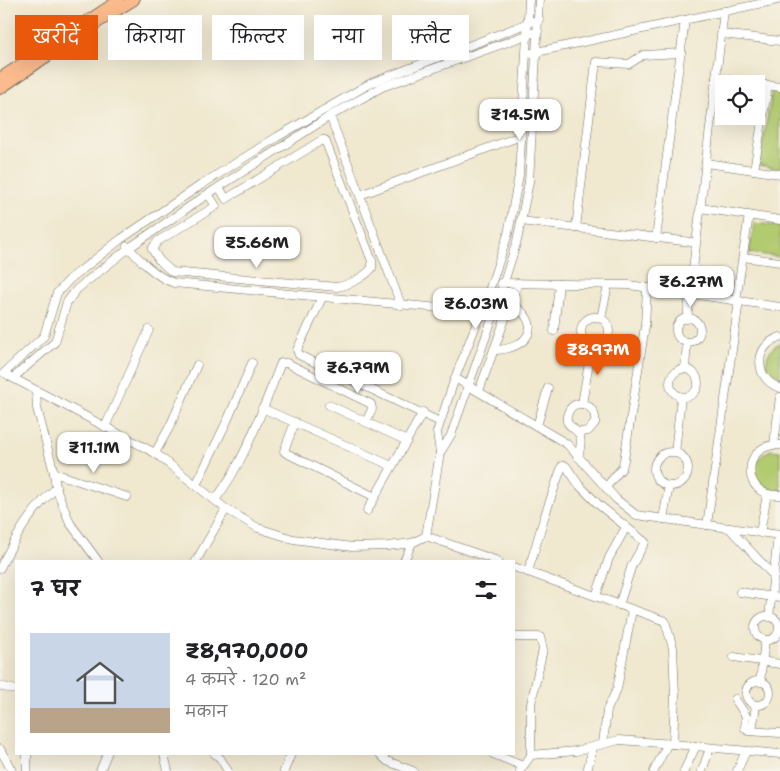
<!DOCTYPE html>
<html lang="hi">
<head>
<meta charset="utf-8">
<style>
  :root { --surface:#fff; --page:#f6f6f6; --text:#202124; --muted:#757577; --accent:#ea580c }
  body { margin:0; font-family:"Shantell Sans","Playpen Sans Deva",sans-serif; background:var(--page); color:var(--text); height:100vh; display:flex; flex-direction:column; font-size:19px; white-space:nowrap }
  * { box-sizing:border-box; margin:0 }
  p { font-size:16px; color:var(--muted) }
  .icon { flex:none; width:28px; height:28px; fill:none; stroke:currentColor; stroke-width:2; stroke-linecap:round; stroke-linejoin:round }
  .map { position:relative; flex:1; overflow:hidden }
  .side { position:absolute; left:15px; top:560px; width:500px; height:195px; display:flex; flex-direction:column; background:var(--surface); border-radius:0px; box-shadow:0 5px 20px #0002 }
  .side>* { flex:none }
  .top-card { position:absolute; left:15px; top:15px; width:500px; height:45px; display:flex; gap:10px }
  .tools { position:absolute; left:715px; top:75px; display:grid; gap:10px }
  .tools a { display:grid; place-items:center; width:50px; height:50px; border-radius:0px; background:var(--surface); box-shadow:0 5px 20px #0002; font-size:25px }
  .price { position:absolute; translate:-50% -42px; padding:0 11px; border-radius:10px; background:#fff; color:#222; font-size:16px; line-height:32px; filter:drop-shadow(0 1px 2px #0008) }
  .price::after { content:''; position:absolute; left:50%; top:30px; width:15px; height:11px; margin-left:-8px; background:inherit; clip-path:polygon(0 0,100% 0,50% 100%) }
  .price.selected { background:var(--accent); color:#fff }
  ul { padding:0; list-style:none }
  li { display:flex; align-items:center; gap:15px; height:125px; padding:0 15px }
  li span { display:grid; place-items:center; flex:none; width:140px; height:100px; border-radius:0px; color:#555 }
  li>.icon { margin-inline-start:auto }
  span .icon { width:60px; height:60px; fill:#fffc; stroke-width:1 }
  li b { font-size:21px }
  h2 { display:flex; justify-content:space-between; align-items:center; height:60px; padding:0 15px; font-size:21px }
  .chip { padding:0 18px; border-radius:0px; background:var(--surface); box-shadow:0 5px 20px #0002; font-size:18px; line-height:45px }
  .chip.selected { background:var(--accent); color:#fff }
  .map>svg:first-child { display:block }
  .green { fill:#b2ca6f; stroke:#6e7a4d }
  .lines { fill:none; stroke-linecap:round; stroke-linejoin:round }
  .minor-casing { stroke:#706d64; stroke-width:9 }
  .major-casing { stroke:#706d64; stroke-width:12 }
  .minor { stroke:#fff; stroke-width:8 }
  .major { stroke:#fbbb8d; stroke-width:10 }
</style>
</head>
<body>
<div class="map">
<svg width="780" height="771" viewBox="0 0 780 771">
  <rect width="100%" height="100%" fill="#f7f3e8"/>
  <filter id="ink" filterUnits="userSpaceOnUse"><feTurbulence type="fractalNoise" baseFrequency=".02" numOctaves="2"/><feDisplacementMap in="SourceGraphic" scale="10" xChannelSelector="R" yChannelSelector="G"/><feConvolveMatrix kernelMatrix="1 2 1 2 8 2 1 2 1" color-interpolation-filters="sRGB"/></filter>
  <filter id="wash" filterUnits="userSpaceOnUse"><feTurbulence type="fractalNoise" baseFrequency=".0096" numOctaves="4" result="noise"/><feDisplacementMap in="SourceGraphic" scale="20" xChannelSelector="R" yChannelSelector="G"/><feGaussianBlur stdDeviation="1.12" result="paint"/><feColorMatrix in="noise" values="0 0 0 0 0 0 0 0 0 0 0 0 0 0 0 0 0 1.4 0 .05"/><feComposite in="paint" operator="in"/></filter>
  <g filter="url(#wash)">
    <rect width="100%" height="100%" fill="#f0e8cf"/>
    <g class="green">
      <polygon points="772,91 780,92 780,169 759,165"/>
      <polygon points="754,223 780,226 780,257 749,253"/>
      <path d="M780 343V383C762 375 762 351 780 343Z"/>
      <path d="M771 450 780 451V492C776 491 772 492 768 491 746 485 752 457 771 450Z"/>
    </g>
  </g>
  <g filter="url(#ink)">
    <g class="lines">
      <g class="minor-casing">
        <g id="minor">
          <polyline points="722,34 780,41"/>
          <polyline points="532,53 777,0"/>
          <polyline points="716,78 780,87"/>
          <polyline points="330,116 401,305"/>
          <polyline points="706,163 780,174"/>
          <polyline points="754,170 768,85"/>
          <path d="M208 194 216 206 158 241 152 249 159 260 172 272 337 287C349 285 365 277 372 268V261L325 140H322L226 199 219 187"/>
          <polyline points="360,195 521,136"/>
          <polyline points="701,208 780,220"/>
          <polyline points="521,221 691,242"/>
          <polyline points="576,228 596,62 629,64 643,55 681,53"/>
          <polyline points="656,238 685,20"/>
          <path d="M127 246C140 260 156 277 174 283L482 312"/>
          <polyline points="743,257 780,262"/>
          <polyline points="501,283 629,285 780,307"/>
          <polyline points="322,298 297,350 299,355 440,422"/>
          <polyline points="736,301 749,215"/>
          <circle cx="595" cy="331" r="14"/>
          <polyline points="601,318 608,285"/>
          <circle cx="688" cy="330" r="12"/>
          <polyline points="687,319 724,11"/>
          <polyline points="554,331 559,284"/>
          <path d="M780 337C753 346 754 379 780 388"/>
          <path d="M494 350C528 350 546 323 510 303"/>
          <circle cx="684" cy="383" r="14"/>
          <polyline points="685,369 687,342"/>
          <polyline points="4,373 44,336 57,293 70,279 121,239 201,185 277,137 371,83 539,19"/>
          <polyline points="9,376 155,453 226,509 258,528 293,539 352,547 388,546 412,543 426,536 498,561"/>
          <polyline points="13,378 55,342 67,302 77,289 129,248 208,194 330,116 382,87 538,31"/>
          <polyline points="455,378 567,444 616,499 636,515 780,535"/>
          <polyline points="36,391 37,408 54,473 56,488 70,523 98,561"/>
          <polyline points="479,391 518,283"/>
          <polyline points="582,404 592,345"/>
          <polyline points="329,405 407,441"/>
          <polyline points="262,408 392,466"/>
          <polyline points="295,422 284,451 286,453 375,497"/>
          <polyline points="537,426 548,388"/>
          <polyline points="105,427 149,330"/>
          <path d="M578 432 588 431 595 423C598 404 574 396 568 413 563 425 573 426 578 433 583 438 580 450 578 457"/>
          <polyline points="774,445 780,397"/>
          <path d="M780 445C741 442 740 498 780 495"/>
          <circle cx="671" cy="469" r="17"/>
          <polyline points="155,453 170,426 197,365"/>
          <polyline points="440,453 451,435 495,311 517,241 529,182 539,0"/>
          <polyline points="675,453 681,397"/>
          <polyline points="54,473 127,497"/>
          <polyline points="196,485 228,419 252,363"/>
          <polyline points="606,487 622,468 624,460 645,326 647,288"/>
          <path d="M215 500C246 460 262 410 281 363H287L371 404 372 409 366 422"/>
          <polyline points="367,511 423,412"/>
          <polyline points="663,519 669,486"/>
          <polyline points="707,525 739,301"/>
          <polyline points="729,528 774,576"/>
          <polyline points="760,533 767,494"/>
          <polyline points="426,536 440,453 437,432 455,378 486,300 508,234 519,175 529,0"/>
          <polyline points="196,561 226,509"/>
          <polyline points="404,561 412,543"/>
          <polyline points="514,567 665,621 673,648 675,695 673,744 780,754"/>
          <path d="M0 568C16 537 29 512 56 488"/>
          <polyline points="528,572 544,518 562,466 566,466 579,485 599,505 645,542 632,565 619,605"/>
          <polyline points="740,592 780,598"/>
          <polyline points="596,596 609,558 626,527"/>
          <circle cx="767" cy="628" r="12"/>
          <polyline points="769,617 778,535"/>
          <polyline points="514,637 540,637 543,649 531,704 531,755"/>
          <polyline points="734,657 780,664"/>
          <circle cx="758" cy="693" r="12"/>
          <polyline points="760,682 765,640"/>
          <polyline points="0,686 16,690"/>
          <polyline points="735,699 746,716 745,728 748,731 780,733"/>
          <polyline points="752,731 756,705"/>
          <polyline points="603,744 607,710 617,689 632,610"/>
          <polyline points="0,749 12,771"/>
          <polyline points="164,754 168,771"/>
          <polyline points="215,754 220,758 228,771"/>
          <polyline points="380,754 387,761 413,771"/>
          <polyline points="493,754 523,766"/>
          <polyline points="27,771 27,754"/>
          <polyline points="100,771 107,754"/>
          <polyline points="284,771 291,754"/>
          <polyline points="520,771 531,755 576,751 619,740 673,744"/>
          <polyline points="587,771 593,747"/>
          <polyline points="654,771 668,743"/>
          <polyline points="684,771 696,746"/>
          <polyline points="702,771 710,748"/>
          <polyline points="737,771 746,751"/>
        </g>
      </g>
      <g class="major-casing">
        <g id="major">
          <polyline points="0,78 119,0"/>
          <polyline points="0,89 83,32 134,0"/>
        </g>
      </g>
      <use href="#minor" class="minor"/>
      <use href="#major" class="major"/>
    </g>
  </g>
</svg>
<div class="tools">
<a><svg class="icon" aria-label="locate" viewBox="0 0 24 24"><circle cx="12" cy="12" r="6"/><path d="M12 2v4M12 18v4M2 12h4M18 12h4"/></svg></a>
</div>
<b class="price" style="left:520px;top:141px">₹14.5M</b>
<b class="price" style="left:257px;top:269px">₹5.66M</b>
<b class="price" style="left:691px;top:308px">₹6.27M</b>
<b class="price" style="left:476px;top:330px">₹6.03M</b>
<b class="price selected" style="left:598px;top:376px">₹8.97M</b>
<b class="price" style="left:358px;top:394px">₹6.79M</b>
<b class="price" style="left:94px;top:474px">₹11.1M</b>
<div class="top-card">
<a class="chip selected">खरीदें</a>
<a class="chip">किराया</a>
<a class="chip">फ़िल्टर</a>
<a class="chip">नया</a>
<a class="chip">फ़्लैट</a>
</div>
<section class="side">
<h2>7 घर<svg class="icon" aria-label="filters" viewBox="0 0 24 24"><path d="M4 7h16M4 17h16"/><circle cx="9" cy="7" r="2"/><circle cx="15" cy="17" r="2"/></svg></h2>
<ul>
<li><span style="background:linear-gradient(#c9d6e8 75%,#b9a48a 0)"><svg class="icon" aria-label="home" viewBox="0 0 24 24"><path d="M3 11l9-7 9 7M6 9v11h12V9"/></svg></span><div><b>₹8,970,000</b><p>4 कमरे · 120 m²</p><p>मकान</p></div></li>
</ul>
</section>
</div>
</body>
</html>
